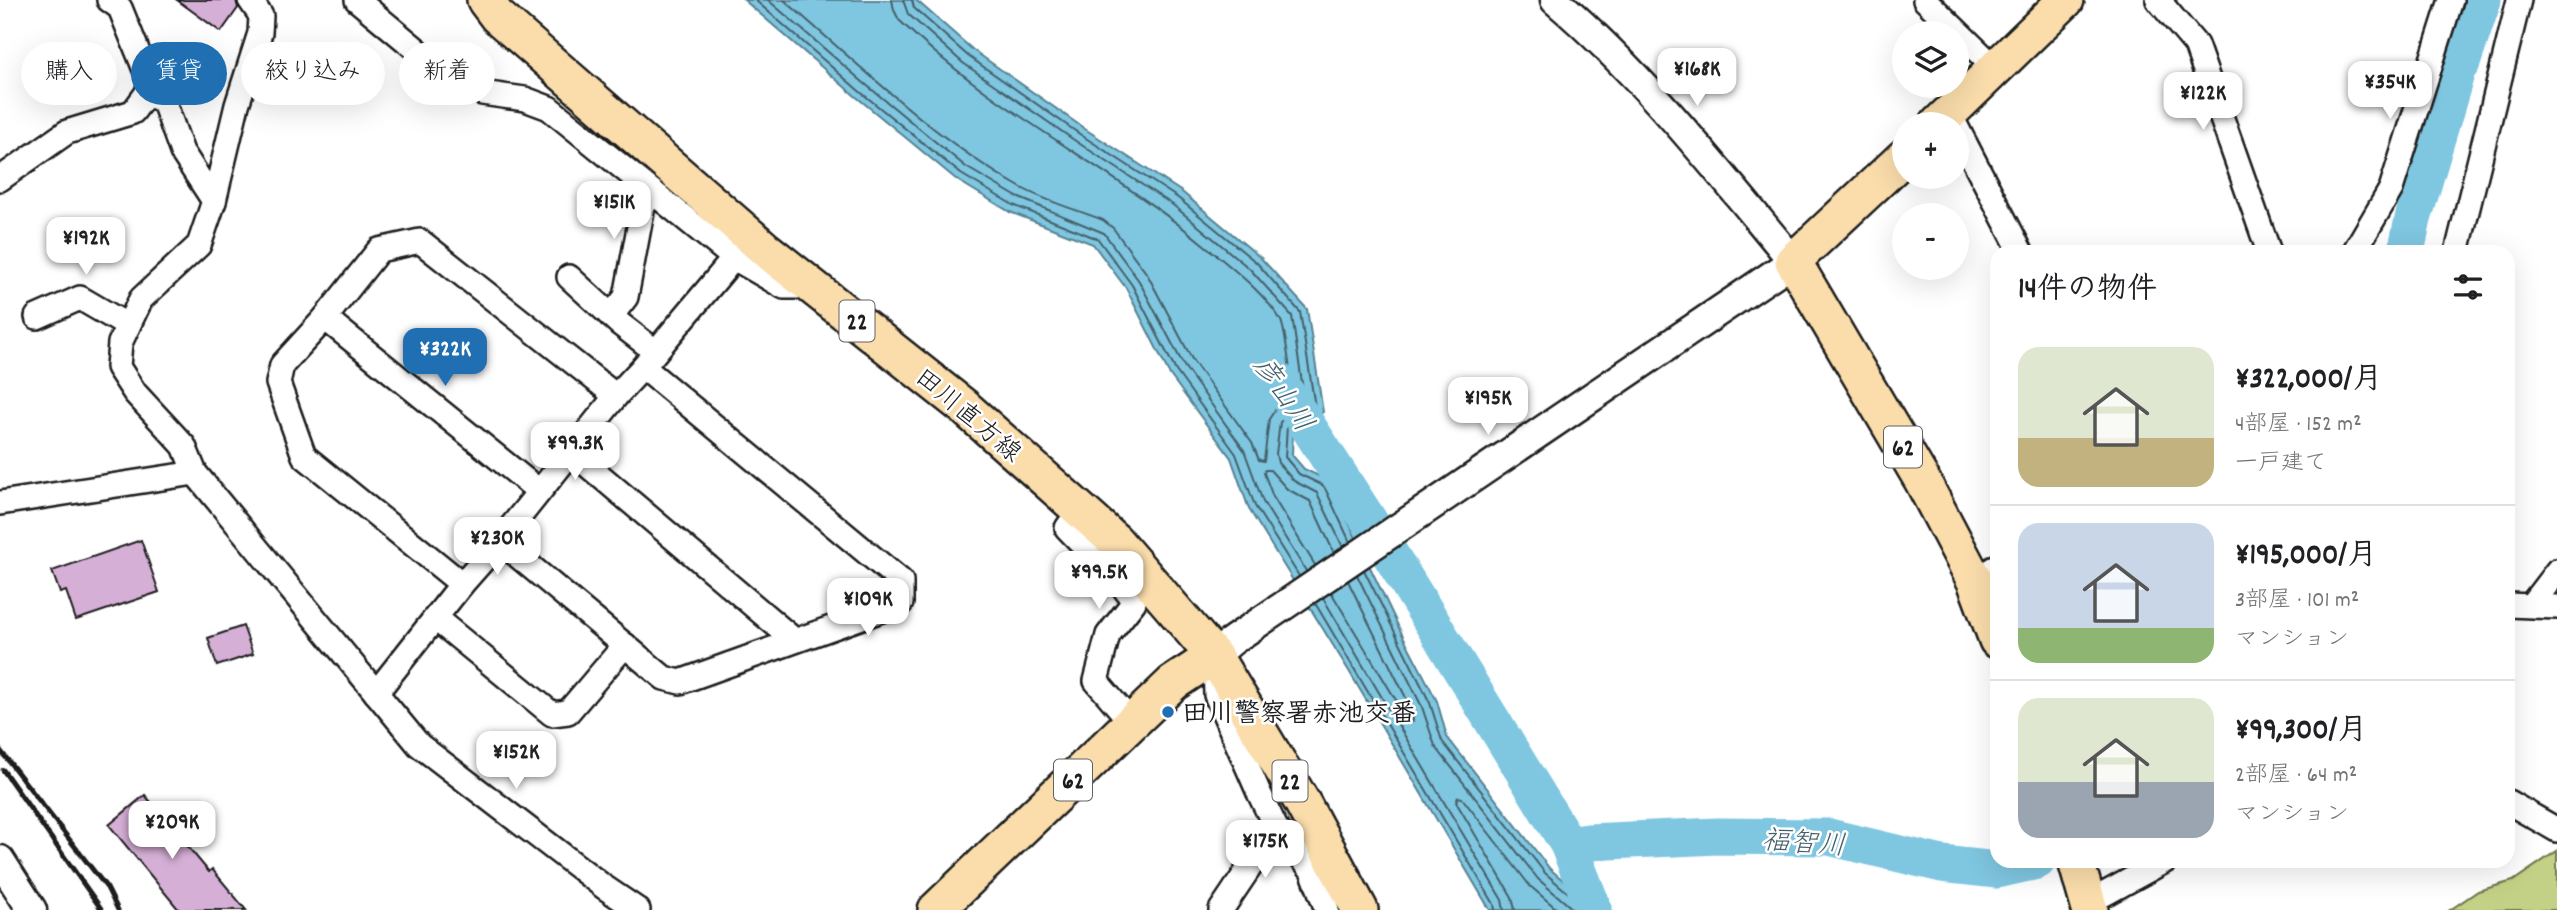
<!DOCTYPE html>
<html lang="ja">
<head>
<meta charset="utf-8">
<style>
  :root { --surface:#fff; --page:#f2f2f2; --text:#202124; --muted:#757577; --line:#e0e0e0; --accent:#1f6fb2 }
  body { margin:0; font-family:Dekko,"Klee One",sans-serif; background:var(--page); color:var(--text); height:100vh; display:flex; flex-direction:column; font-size:26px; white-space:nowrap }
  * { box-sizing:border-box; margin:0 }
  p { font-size:23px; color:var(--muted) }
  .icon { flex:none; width:38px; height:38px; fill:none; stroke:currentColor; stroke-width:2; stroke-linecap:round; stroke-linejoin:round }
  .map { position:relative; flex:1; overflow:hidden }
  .drawer { position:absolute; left:1990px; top:245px; width:525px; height:623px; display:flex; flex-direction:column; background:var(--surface); border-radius:21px; box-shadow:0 7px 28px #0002 }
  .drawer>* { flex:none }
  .guide { position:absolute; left:21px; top:42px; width:665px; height:63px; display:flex; gap:14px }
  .buttons { position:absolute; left:1892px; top:21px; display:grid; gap:14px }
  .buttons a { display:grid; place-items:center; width:77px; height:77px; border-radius:50%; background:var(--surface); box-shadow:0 7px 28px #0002; font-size:35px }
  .price { position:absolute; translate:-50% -60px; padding:0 16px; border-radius:14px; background:#fff; color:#222; font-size:23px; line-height:46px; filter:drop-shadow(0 2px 4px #0008) }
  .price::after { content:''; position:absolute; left:50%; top:42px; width:21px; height:16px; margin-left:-10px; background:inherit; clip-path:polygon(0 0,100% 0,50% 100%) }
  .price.current { background:var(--accent); color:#fff }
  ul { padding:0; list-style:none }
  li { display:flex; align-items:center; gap:21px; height:175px; padding:0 28px }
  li+li { border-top:2px solid var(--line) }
  li span { display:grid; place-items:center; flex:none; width:196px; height:140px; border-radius:21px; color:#555 }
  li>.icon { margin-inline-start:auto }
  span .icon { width:84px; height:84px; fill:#fffc; stroke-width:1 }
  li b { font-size:30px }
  h2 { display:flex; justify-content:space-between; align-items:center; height:84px; padding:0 28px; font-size:30px }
  .tag { padding:0 24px; border-radius:32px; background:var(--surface); box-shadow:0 7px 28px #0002; font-size:24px; line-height:63px }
  .tag.current { background:var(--accent); color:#fff }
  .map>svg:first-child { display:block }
  .green { fill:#c2d185; stroke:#6f7650; stroke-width:2 }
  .water { fill:#7fc6e0; stroke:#578292; stroke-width:2 }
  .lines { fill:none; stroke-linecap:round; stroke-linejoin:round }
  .shore { stroke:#44606a; stroke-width:2 }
  .river { stroke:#7fc6e0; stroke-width:37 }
  .building { fill:#d6afd7; stroke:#1c1c1c; stroke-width:2 }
  .minor-casing { stroke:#1c1c1c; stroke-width:28 }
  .tertiary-casing { stroke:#1c1c1c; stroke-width:33 }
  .primary-casing { stroke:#1c1c1c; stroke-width:40 }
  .minor { stroke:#fff; stroke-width:23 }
  .tertiary { stroke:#fff; stroke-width:28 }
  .primary { stroke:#faddab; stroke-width:35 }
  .rail { stroke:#1c1c1c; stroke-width:5 }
  .poi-dot { fill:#1f6fb2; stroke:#fff; stroke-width:2.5 }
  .labels { text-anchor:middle; stroke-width:5; stroke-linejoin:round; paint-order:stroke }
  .shield { fill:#fff; stroke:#606060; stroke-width:2 }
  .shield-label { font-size:24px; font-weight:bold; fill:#1c1c1c }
  .street-label { font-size:26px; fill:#1c1c1c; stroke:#fff }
  .poi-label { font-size:26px; font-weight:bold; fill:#1c1c1c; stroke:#fff; text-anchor:start }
  .water-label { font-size:28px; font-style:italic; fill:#44606a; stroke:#fff }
</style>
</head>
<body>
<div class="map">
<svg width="2557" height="910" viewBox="0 0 2557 910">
  <rect width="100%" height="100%" fill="#fff"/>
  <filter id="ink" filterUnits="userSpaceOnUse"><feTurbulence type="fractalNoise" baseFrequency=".0143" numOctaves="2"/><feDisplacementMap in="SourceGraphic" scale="14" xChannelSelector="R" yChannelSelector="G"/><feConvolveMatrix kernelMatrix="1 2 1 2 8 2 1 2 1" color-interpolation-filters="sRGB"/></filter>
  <g filter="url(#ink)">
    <polygon class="green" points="2557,851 2557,910 2450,910 2478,891 2513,881"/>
    <polygon class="water" points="744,0 916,0 973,50 1085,129 1182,192 1261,258 1307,309 1323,412 1293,429 1292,455 1304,469 1329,481 1401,632 1437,701 1447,737 1550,869 1598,910 1490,910 1349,671 1249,509 1231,458 1170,375 1126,288 1093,244 1010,212 957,180 854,95"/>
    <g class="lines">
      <g class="shore">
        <polyline points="755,0 858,90 961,174 1013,205 1098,239 1132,285 1176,371 1236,454 1255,506 1299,576"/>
        <polyline points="768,0 864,83 966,167 1017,197 1104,233 1139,281 1184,366 1244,450 1263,502 1306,571"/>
        <path d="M784 0C857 63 935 139 1018 186 1044 201 1075 209 1103 220L1113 228 1147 274 1193 361 1252 443 1259 460 1264 461 1269 419 1275 410 1293 397C1292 385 1285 325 1280 319 1264 293 1231 267 1208 248 1110 166 991 110 899 20L894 10 892 0"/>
        <polyline points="903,0 908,14 963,63 1077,142 1173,205 1250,269 1292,316 1305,403 1280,422 1276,454 1278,463 1294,481 1317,493 1343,547"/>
        <polyline points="912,0 914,8 968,56 1081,135 1178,198 1257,263 1300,312 1315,407 1287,426 1285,457 1299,474 1324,486 1350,542"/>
        <polyline points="1315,565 1273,497 1264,473 1265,470 1270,470 1287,489 1310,501 1334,553"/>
        <polyline points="1364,570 1430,703 1442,741 1545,873 1588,910"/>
        <polyline points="1357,575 1422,707 1435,746 1538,879 1574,910"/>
        <polyline points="1331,592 1408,720 1413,721 1412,710 1348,581"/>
        <polyline points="1323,598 1502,900 1504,910"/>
        <polyline points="1315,603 1494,904 1495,910"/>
        <polyline points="1515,910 1512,897 1456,802 1458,797 1462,798 1530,886 1558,910"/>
      </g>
      <g class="river">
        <polyline points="2406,252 2413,219 2458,67 2462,63 2483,0"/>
        <polyline points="1278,380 1382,541 1568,844 1594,910"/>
        <polyline points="1569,845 1588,842 1718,836 1829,837 1942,864 1997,870 2037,861"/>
      </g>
    </g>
    <g class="building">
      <polygon points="177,0 236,0 238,8 221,32"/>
      <polygon points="141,540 159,592 76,620 66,591 60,593 52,571"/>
      <polygon points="243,626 253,654 217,666 208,638"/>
      <polygon points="145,795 209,872 212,869 246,910 179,910 109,825"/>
    </g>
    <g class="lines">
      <g class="minor-casing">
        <g id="minor">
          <polyline points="357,0 445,73 482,93 525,99 549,108 734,258 784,287 815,287"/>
          <polyline points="1925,0 1995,68"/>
          <polyline points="2158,0 2196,45 2269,252"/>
          <polyline points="147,93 164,102 182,152 214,201 199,245 141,299 120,343 118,367 135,393 184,446 195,473 419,745 604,887 638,910"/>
          <polyline points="1956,126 2021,252"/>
          <polyline points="0,179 67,132 133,112 147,93 150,82 120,8 109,0"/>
          <polyline points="214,201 237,105 260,33 261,16 250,0"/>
          <polyline points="2354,252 2391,189 2451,0"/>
          <polyline points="2457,252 2519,0"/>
          <polyline points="569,277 620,324 655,351"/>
          <polyline points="611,316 626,297 643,206 653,192"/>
          <polyline points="37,317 80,298 128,326"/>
          <polyline points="325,318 539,491"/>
          <polyline points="572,452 794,640"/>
          <polyline points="0,503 195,473"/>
          <polyline points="1080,510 1067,528 1123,586 1134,602 1108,635 1096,681 1132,723"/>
          <polyline points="500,541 664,678 680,682 901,603 901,581 643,367"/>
          <polyline points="1975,581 1997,566"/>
          <polyline points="462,584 304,456 278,383 282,365 325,318 379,250 420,241 616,396"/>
          <polyline points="2508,605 2557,607"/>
          <polyline points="2531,605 2557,571"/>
          <polyline points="435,618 552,714 568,712 625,645"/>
          <polyline points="1215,662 1216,695 1259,793 1276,828 1312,870 1327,910"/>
          <polyline points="376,693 462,584 500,541 616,396 643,367 734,258"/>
          <polyline points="2508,802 2557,830"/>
          <polyline points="2088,903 2165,861"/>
          <polyline points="1221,910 1276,828"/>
        </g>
      </g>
      <g class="tertiary-casing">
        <g id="tertiary">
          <path d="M1214 656 1233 640 1793 261C1718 171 1645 77 1555 0"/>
          <polyline points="0,860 32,910"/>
        </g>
      </g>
      <g class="primary-casing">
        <g id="primary">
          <polyline points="485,0 497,16 766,250 963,406 1115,541 1214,656 1302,802 1360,910"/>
          <polyline points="1938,124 2066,0"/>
          <polyline points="1904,157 1793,261 1922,480 1975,581 1997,640"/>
          <polyline points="2076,861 2090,910"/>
          <polyline points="936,910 1173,683 1214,656"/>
        </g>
      </g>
      <use href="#minor" class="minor"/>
      <use href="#tertiary" class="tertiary"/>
      <use href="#primary" class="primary"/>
      <g class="rail">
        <polyline points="0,750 107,888 118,910"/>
        <polyline points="3,770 102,910"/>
      </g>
    </g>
  </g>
  <circle class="poi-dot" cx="1168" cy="712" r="7"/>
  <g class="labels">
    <g class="shield">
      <rect x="839.5" y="300.5" width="35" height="41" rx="5"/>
      <rect x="1884" y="426.5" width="38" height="41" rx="5"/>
      <rect x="1054" y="759.5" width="38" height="41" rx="5"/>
      <rect x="1272.5" y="760.5" width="35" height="41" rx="5"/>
    </g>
    <g class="shield-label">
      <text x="857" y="329">22</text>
      <text x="1903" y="455">62</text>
      <text x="1073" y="788">62</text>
      <text x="1290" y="789">22</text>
    </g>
    <g class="street-label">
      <text transform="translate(969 414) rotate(40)" y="9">田川直方線</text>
    </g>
    <g class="poi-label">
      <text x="1182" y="721">田川警察署赤池交番</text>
    </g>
    <g class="water-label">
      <text transform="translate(1285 393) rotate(56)" y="10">彦山川</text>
      <text transform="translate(1804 841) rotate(4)" y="10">福智川</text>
    </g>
  </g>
</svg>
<div class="buttons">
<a><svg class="icon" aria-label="layers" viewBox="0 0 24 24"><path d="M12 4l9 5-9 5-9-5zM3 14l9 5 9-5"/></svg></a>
<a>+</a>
<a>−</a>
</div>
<b class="price" style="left:1697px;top:108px">¥168K</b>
<b class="price" style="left:2390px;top:121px">¥354K</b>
<b class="price" style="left:2203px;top:132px">¥122K</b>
<b class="price" style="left:614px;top:241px">¥151K</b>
<b class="price" style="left:86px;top:277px">¥192K</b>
<b class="price current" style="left:445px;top:388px">¥322K</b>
<b class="price" style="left:1488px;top:437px">¥195K</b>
<b class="price" style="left:575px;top:482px">¥99.3K</b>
<b class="price" style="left:497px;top:577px">¥230K</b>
<b class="price" style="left:1099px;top:611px">¥99.5K</b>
<b class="price" style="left:868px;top:638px">¥109K</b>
<b class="price" style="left:516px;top:791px">¥152K</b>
<b class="price" style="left:172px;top:861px">¥209K</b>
<b class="price" style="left:1265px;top:880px">¥175K</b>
<div class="guide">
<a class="tag">購入</a>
<a class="tag current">賃貸</a>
<a class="tag">絞り込み</a>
<a class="tag">新着</a>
</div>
<section class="drawer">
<h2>14件の物件<svg class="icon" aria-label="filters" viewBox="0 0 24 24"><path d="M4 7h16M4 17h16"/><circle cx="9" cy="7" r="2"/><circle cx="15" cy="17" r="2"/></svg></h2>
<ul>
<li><span style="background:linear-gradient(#dfe7d0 65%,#c2b280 0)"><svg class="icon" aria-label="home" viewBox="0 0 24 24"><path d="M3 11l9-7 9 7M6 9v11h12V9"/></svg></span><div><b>¥322,000/月</b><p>4部屋 · 152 m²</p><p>一戸建て</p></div></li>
<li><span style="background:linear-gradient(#c9d6e8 75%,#8fb573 0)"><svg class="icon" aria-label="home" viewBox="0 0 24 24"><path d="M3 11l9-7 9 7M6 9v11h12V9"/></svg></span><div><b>¥195,000/月</b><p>3部屋 · 101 m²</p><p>マンション</p></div></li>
<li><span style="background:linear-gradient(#dfe7d0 60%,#9aa5b1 0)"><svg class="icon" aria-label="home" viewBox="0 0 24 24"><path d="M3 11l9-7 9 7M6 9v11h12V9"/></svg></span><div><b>¥99,300/月</b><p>2部屋 · 64 m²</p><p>マンション</p></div></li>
</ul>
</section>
</div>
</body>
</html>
